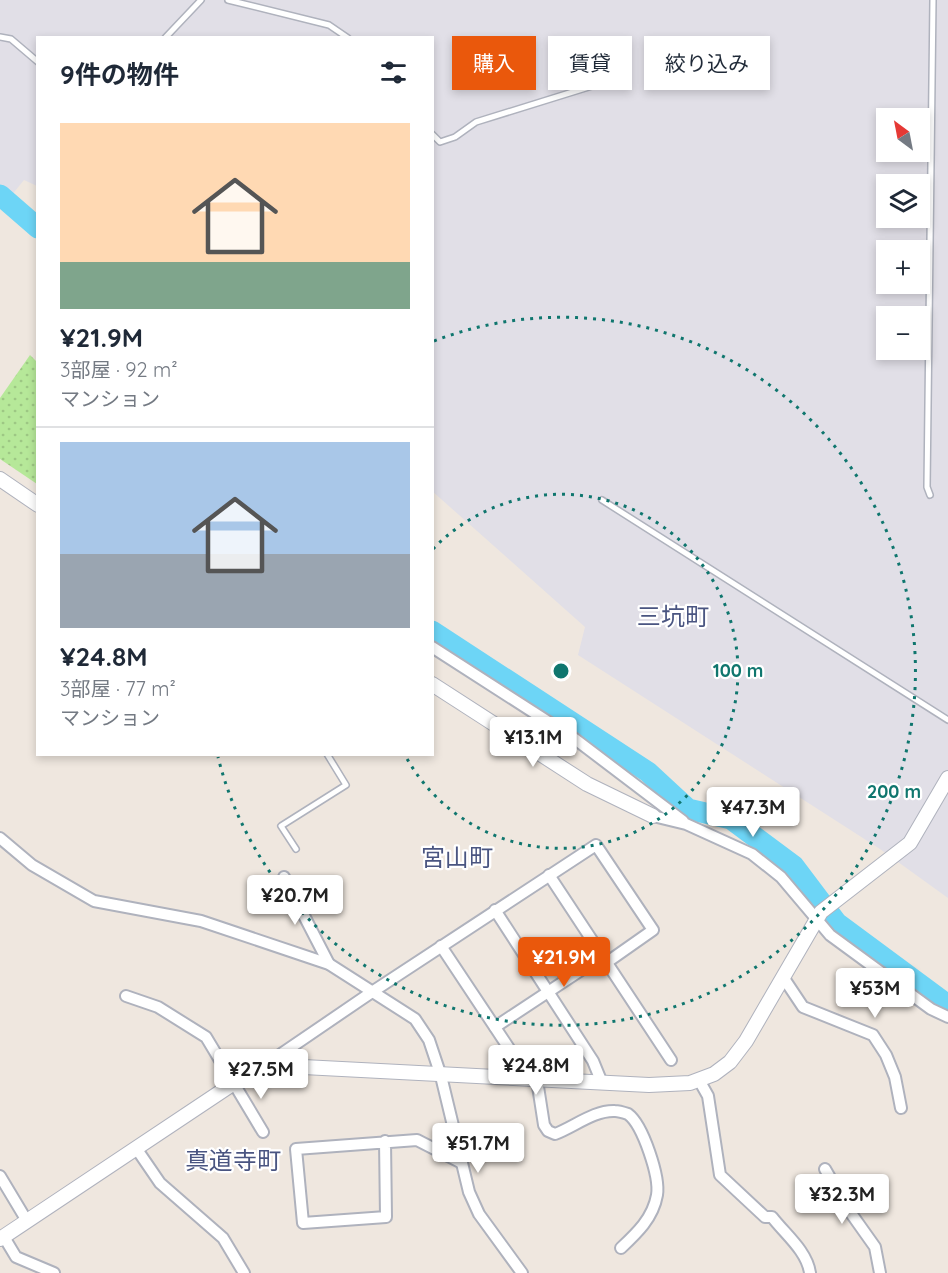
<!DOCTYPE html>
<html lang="ja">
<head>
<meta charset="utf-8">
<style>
  :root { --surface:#fff; --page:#f6f6f7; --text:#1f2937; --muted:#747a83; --line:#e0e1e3; --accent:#ea580c }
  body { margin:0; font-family:Quicksand,"Noto Sans JP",sans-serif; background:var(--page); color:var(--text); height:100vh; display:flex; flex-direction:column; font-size:22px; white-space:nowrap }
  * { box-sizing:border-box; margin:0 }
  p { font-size:20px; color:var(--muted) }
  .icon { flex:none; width:33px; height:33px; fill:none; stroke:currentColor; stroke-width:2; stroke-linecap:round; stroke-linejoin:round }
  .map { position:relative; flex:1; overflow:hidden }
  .details { position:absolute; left:36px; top:36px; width:398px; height:720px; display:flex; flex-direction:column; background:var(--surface); border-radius:0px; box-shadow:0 3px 9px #0003 }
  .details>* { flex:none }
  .top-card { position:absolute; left:452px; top:36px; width:406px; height:54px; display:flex; gap:12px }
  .needle { width:39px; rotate:328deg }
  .controls { position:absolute; left:876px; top:108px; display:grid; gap:12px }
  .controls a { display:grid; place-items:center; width:54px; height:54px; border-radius:0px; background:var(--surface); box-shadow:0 3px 9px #0003; font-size:30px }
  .price { position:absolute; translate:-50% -51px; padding:0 14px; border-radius:6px; background:#fff; color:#222; font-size:20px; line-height:39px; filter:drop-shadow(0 2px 3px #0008) }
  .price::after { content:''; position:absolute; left:50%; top:36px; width:18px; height:14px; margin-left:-9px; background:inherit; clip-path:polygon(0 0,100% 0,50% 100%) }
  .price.current { background:var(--accent); color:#fff }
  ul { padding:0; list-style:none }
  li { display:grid; align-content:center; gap:12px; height:318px; padding:0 24px }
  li+li { border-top:2px solid var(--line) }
  li span { display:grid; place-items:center; height:186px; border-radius:0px; color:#555 }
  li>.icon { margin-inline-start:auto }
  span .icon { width:108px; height:108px; fill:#fffc; stroke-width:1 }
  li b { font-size:26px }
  h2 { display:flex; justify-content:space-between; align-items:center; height:72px; padding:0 24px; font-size:26px }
  .pill { padding:0 21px; border-radius:0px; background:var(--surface); box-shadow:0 3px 9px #0003; font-size:21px; line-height:54px }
  .pill.current { background:var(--accent); color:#fff }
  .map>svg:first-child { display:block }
  .industrial { fill:#e1dfe7; fill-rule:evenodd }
  .park { fill:url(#park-dots) }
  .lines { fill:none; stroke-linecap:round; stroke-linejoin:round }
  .river { stroke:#6dd5f6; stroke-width:21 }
  .lane-casing { stroke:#afb2bd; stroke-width:8 }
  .street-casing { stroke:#afb2bd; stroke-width:14 }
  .secondary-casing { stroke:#afb2bd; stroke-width:16 }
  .lane { stroke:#fff; stroke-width:5 }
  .street { stroke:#fff; stroke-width:10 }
  .secondary { stroke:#fff; stroke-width:14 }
  .ring { fill:none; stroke:#0f766e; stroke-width:3; stroke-dasharray:3 6 }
  .labels { text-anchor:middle; stroke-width:4.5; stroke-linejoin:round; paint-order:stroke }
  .quarter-label { font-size:24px; fill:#4a5581; stroke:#fff }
  .centre { fill:#0f766e; stroke:#fff; stroke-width:3 }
  .ring-label { font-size:18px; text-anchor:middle; font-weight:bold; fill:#0f766e; stroke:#fff; stroke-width:4.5; stroke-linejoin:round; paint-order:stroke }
</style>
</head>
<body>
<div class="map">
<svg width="948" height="1273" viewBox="0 0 948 1273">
  <defs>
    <pattern id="park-dots" width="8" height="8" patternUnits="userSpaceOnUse" patternTransform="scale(1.5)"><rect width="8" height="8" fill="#b6e899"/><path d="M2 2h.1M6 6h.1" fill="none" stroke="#9dc784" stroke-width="1.8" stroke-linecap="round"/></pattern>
  </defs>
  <rect width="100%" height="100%" fill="#efe7df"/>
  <path class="industrial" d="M0 0H948V898L880 849 578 655 585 627 432 491V38H38L37 186 24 180 11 196 0 186ZM886 118H920V152H886ZM886 184H920V218H886ZM886 250H920V284H886ZM886 316H920V350H886Z"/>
  <polygon class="park" points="30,355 37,362 37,484 0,459 0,398"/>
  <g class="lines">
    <g class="river">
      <polyline points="0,195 38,228"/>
      <polyline points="432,631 648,772 688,809 731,819 794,866 837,923 948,1005"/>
    </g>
    <g class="lane-casing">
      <g id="lane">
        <polyline points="228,0 329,25 348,38"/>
        <polyline points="0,37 11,39 38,62"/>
        <polyline points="165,38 201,0"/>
        <polyline points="432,134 440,142 455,137 476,122 592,86"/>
        <polyline points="930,495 927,487 933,0"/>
        <polyline points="602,500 948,720"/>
        <polyline points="296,849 281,826 346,785 327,754"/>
      </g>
    </g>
    <g class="street-casing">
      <g id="street">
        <polyline points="432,647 575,739 683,821"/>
        <polyline points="653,816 686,824 752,854 781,877 830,935 931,1009 948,1017"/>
        <polyline points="0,838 32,865 94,901 201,921 329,964 415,1019 429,1040 441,1076 469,1192 479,1214 522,1273"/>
        <polyline points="549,875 671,1060"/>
        <polyline points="284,877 329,964"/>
        <polyline points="495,910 593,1061 602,1083"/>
        <polyline points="441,946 530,1080"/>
        <polyline points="783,977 803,1007 873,1035 886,1055 895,1077 901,1108"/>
        <polyline points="126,996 158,1007 206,1037 263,1132"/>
        <polyline points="495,1027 601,957"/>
        <polyline points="265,1065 372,992 596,845 653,930 606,963"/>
        <path d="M537 1080 544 1125 548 1131 555 1134C574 1127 594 1110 615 1111 618 1111 625 1113 628 1114 643 1125 660 1177 657 1195 653 1218 637 1233 621 1248"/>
        <path d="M699 1080 708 1096 720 1175 765 1217H772C785 1234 807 1251 810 1273"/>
        <polyline points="385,1141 386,1217 303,1223 296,1149 417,1140 460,1162"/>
        <polyline points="136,1148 160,1183 223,1238 244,1273"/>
        <polyline points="825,1169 848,1209 875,1247 880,1273"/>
        <polyline points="0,1176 27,1221"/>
        <polyline points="4,1237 16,1257 54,1273"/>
      </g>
    </g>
    <g class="secondary-casing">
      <g id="secondary">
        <polyline points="0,479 38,505"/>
        <polyline points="432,684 587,784 653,816"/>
        <polyline points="0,1239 234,1083 265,1065 649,1085 690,1083 714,1074 730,1062 746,1041 821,912 910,843 948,778"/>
      </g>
    </g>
    <use href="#lane" class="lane"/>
    <use href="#street" class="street"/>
    <use href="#secondary" class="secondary"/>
  </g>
  <g class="ring">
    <path d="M433 549A177 177 0 1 1 405 755"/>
    <path d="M434 341A354 354 0 1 1 218 757"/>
  </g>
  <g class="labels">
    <g class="quarter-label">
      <text x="673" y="625">三坑町</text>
      <text x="457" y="866">宮山町</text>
      <text x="233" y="1169">真道寺町</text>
    </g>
  </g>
  <circle cx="561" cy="671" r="9" class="centre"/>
  <g class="ring-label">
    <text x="738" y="677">100 m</text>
    <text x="894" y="798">200 m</text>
  </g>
</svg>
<div class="controls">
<a><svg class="needle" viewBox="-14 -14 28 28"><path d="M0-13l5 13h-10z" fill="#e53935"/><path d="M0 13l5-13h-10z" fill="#747a83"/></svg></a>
<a><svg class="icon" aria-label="layers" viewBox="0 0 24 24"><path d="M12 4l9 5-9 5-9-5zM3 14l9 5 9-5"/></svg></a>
<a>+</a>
<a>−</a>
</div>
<b class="price" style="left:533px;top:768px">¥13.1M</b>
<b class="price" style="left:753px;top:838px">¥47.3M</b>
<b class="price" style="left:295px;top:926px">¥20.7M</b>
<b class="price current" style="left:564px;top:988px">¥21.9M</b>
<b class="price" style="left:875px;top:1019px">¥53M</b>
<b class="price" style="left:536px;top:1096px">¥24.8M</b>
<b class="price" style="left:261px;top:1100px">¥27.5M</b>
<b class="price" style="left:478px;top:1174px">¥51.7M</b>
<b class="price" style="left:842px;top:1225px">¥32.3M</b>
<div class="top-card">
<a class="pill current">購入</a>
<a class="pill">賃貸</a>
<a class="pill">絞り込み</a>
</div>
<section class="details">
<h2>9件の物件<svg class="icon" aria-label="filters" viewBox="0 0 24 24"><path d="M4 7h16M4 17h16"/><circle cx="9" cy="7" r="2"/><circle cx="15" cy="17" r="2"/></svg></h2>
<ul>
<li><span style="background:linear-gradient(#ffd9b3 75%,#7fa58c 0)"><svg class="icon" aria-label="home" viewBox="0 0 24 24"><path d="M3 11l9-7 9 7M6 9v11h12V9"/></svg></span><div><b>¥21.9M</b><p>3部屋 · 92 m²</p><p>マンション</p></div></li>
<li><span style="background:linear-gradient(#a9c7e8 60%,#9aa5b1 0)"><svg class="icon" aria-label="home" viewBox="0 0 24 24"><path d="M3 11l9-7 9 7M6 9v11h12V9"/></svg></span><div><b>¥24.8M</b><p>3部屋 · 77 m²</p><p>マンション</p></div></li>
</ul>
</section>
</div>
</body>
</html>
